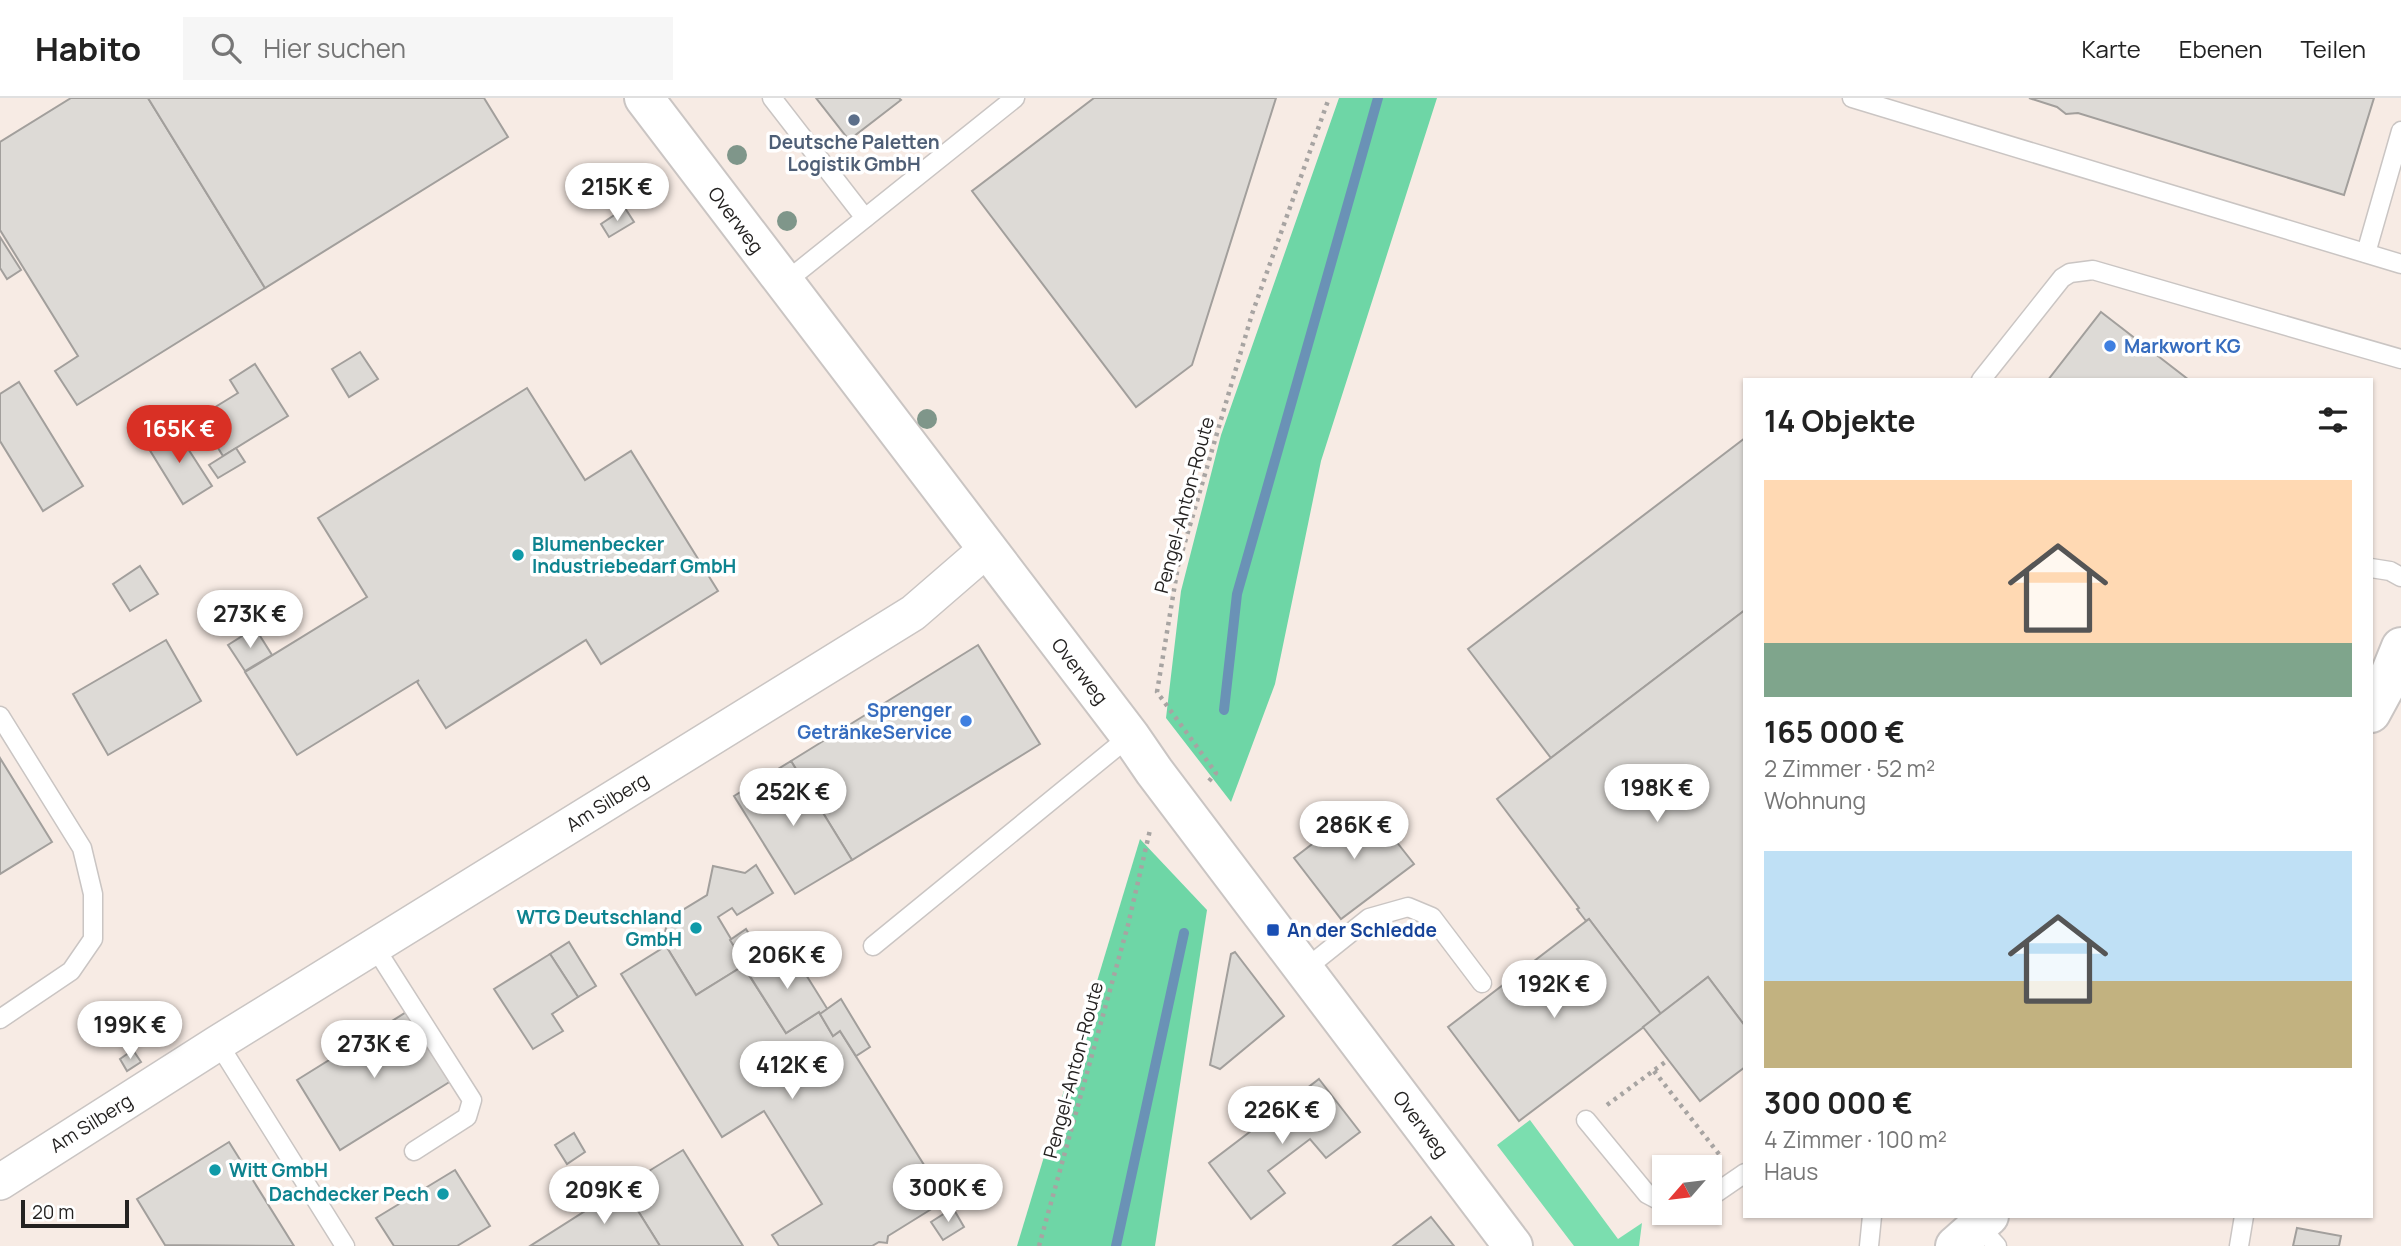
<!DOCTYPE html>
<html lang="de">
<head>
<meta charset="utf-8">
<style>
  :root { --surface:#fff; --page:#f6f6f6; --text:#222; --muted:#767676; --line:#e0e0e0; --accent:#d93025 }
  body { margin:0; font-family:Manrope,sans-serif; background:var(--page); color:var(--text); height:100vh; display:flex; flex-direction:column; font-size:26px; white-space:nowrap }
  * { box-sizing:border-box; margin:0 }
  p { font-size:23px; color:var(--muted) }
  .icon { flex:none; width:38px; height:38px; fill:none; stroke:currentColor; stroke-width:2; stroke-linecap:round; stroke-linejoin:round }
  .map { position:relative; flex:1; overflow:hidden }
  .details { position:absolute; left:1743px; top:280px; width:630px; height:840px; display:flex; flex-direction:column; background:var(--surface); border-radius:0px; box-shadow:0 2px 5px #0004 }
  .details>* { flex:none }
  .needle { width:46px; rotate:242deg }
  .tools { position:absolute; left:1652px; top:1057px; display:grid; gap:14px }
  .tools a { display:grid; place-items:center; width:70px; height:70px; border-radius:0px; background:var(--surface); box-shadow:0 2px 5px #0004; font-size:35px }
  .scale { position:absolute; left:21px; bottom:18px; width:108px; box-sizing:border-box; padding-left:7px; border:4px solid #242221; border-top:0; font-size:19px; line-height:24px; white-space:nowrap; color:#242221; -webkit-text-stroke:5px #fff; paint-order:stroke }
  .price { position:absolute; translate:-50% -60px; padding:0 16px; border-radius:24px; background:#fff; color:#222; font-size:23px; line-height:46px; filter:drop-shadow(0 2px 4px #0008) }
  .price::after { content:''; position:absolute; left:50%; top:42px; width:21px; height:16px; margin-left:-10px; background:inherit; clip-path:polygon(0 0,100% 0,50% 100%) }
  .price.on { background:var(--accent); color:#fff }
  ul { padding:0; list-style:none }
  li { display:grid; align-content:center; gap:14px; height:371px; padding:0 21px }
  li span { display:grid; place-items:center; height:217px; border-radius:0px; color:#555 }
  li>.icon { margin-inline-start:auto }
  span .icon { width:126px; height:126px; fill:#fffc; stroke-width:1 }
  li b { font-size:30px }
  h2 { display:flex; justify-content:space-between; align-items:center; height:84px; padding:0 21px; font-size:30px }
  header { display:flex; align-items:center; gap:42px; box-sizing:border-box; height:98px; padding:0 35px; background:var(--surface); border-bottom:2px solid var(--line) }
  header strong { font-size:33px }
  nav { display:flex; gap:38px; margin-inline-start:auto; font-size:24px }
  .search { width:490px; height:63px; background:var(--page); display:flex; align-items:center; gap:18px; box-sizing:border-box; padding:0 24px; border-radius:0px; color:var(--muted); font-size:26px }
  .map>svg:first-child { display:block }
  .built { fill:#f7ebe4; fill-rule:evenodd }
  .green { fill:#7bdeaf }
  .forest { fill:#6ed6a6 }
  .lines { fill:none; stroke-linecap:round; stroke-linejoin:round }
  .stream { stroke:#6a92b6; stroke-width:10 }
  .building { fill:#dddad6; stroke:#a29f9c; stroke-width:2 }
  .service-casing { stroke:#cac5c3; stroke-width:21 }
  .minor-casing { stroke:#cac5c3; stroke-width:38 }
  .tertiary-casing { stroke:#cac5c3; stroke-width:42 }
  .path { stroke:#a7a4a2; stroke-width:4.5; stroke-dasharray:3.5 5; stroke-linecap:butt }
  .service { stroke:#fff; stroke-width:18 }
  .minor { stroke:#fff; stroke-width:35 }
  .tertiary { stroke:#fff; stroke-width:38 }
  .tree { fill:#7f968a }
  .service-dot { fill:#5c6f8a; stroke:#fff; stroke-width:2.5 }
  .shop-dot { fill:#3f7fe0; stroke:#fff; stroke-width:2.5 }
  .culture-dot { fill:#0f9aa8; stroke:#fff; stroke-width:2.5 }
  .transit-dot { fill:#1a4fb4; stroke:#fff; stroke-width:2.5 }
  .labels { text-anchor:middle; stroke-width:7; stroke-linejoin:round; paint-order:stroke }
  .service-label { font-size:19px; font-weight:bold; fill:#4e5e75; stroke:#fff }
  .street-label { font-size:19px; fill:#242221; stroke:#fff }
  .shop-label { font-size:19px; font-weight:bold; fill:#366cbe; stroke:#fff; text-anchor:start }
  .culture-label { font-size:19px; font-weight:bold; fill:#0d838f; stroke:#fff; text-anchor:start }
  .transit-label { font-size:19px; font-weight:bold; fill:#164399; stroke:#fff; text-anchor:start }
</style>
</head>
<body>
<header>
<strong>Habito</strong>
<div class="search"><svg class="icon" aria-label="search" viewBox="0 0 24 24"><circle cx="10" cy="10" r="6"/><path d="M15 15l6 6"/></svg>Hier suchen</div>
<nav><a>Karte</a><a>Ebenen</a><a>Teilen</a></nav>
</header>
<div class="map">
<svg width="2401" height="1148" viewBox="0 0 2401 1148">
  <rect width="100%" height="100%" fill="#fdf9f6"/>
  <path class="built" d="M0 0H2401V1148H0ZM1745 282H2371V1118H1745ZM1664 1069H1710V1115H1664Z"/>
  <polygon class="green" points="1530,1022 1618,1141 1642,1125 1639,1148 1574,1148 1497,1047"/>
  <g class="forest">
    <polygon points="1339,0 1437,0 1321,363 1275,586 1231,704 1166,620 1181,493 1221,337"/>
    <polygon points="1140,741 1207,812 1155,1148 1017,1148"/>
  </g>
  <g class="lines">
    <g class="stream">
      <polyline points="1224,612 1237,496 1378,0"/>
      <polyline points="1116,1148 1184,835"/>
    </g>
  </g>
  <g class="building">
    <polygon points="71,0 148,0 265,190 77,307 55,273 78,258 0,132 0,44"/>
    <polygon points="148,0 484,0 508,39 265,190"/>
    <polygon points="816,0 899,0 901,2 849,42"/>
    <polygon points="1094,0 1276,0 1192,267 1136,309 972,93"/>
    <polygon points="2029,0 2374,0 2344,97 2078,15 2066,16 2057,9"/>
    <polygon points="625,110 634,124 609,139 601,126"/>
    <polygon points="0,139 21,172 7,181 0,170"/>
    <polygon points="2101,214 2189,282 2048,282"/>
    <polygon points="360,254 378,281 349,299 332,271"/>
    <polygon points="255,266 288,318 223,358 199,319 238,295 230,282"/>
    <polygon points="19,284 83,388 43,413 0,343 0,296"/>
    <polygon points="527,290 585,382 631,353 718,493 601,566 586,542 446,630 417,584 419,582 297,657 245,574 367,499 318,420"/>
    <polygon points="174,329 212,388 183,406 146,346"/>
    <polygon points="1745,340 1745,512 1551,660 1468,551"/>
    <polygon points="236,350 245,364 218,380 209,367"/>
    <polygon points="140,468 158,496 130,513 113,486"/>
    <polygon points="1745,512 1745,928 1708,879 1661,916 1589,821 1586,823 1577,811 1579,810 1497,701"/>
    <polygon points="255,530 272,557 245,573 228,547"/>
    <polygon points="166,542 201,603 108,657 73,596"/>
    <polygon points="978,547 1040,646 852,762 791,663"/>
    <polygon points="0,660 52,744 0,776"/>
    <polygon points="791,663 852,762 795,796 734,698"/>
    <polygon points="1366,705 1414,766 1341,821 1294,760"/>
    <polygon points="756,767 773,795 737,817 732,810 718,819 746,866 696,897 663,843 668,821 707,797 713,768 745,775"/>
    <polygon points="1589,821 1661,916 1519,1023 1448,929"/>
    <polygon points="746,831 761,856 745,866 730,842"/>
    <polygon points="569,844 596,888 578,899 550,856"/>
    <polygon points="666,848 696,897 743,868 786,935 819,914 833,938 840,933 946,1102 888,1138 887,1145 879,1144 872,1148 779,1148 772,1137 822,1106 764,1013 722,1039 621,876"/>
    <polygon points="781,854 793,856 828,912 820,916 819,914 786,935 748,875"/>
    <polygon points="1235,854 1284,918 1220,971 1210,967 1231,856"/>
    <polygon points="550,856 578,899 552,916 563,933 533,951 494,891"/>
    <polygon points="1708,879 1745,928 1745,969 1700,1003 1643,929"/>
    <polygon points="841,901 870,949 856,958 840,933 833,938 820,916"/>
    <polygon points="408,913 451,983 340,1052 297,982"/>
    <polygon points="133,952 141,964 127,973 120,961"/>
    <polygon points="1319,981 1360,1034 1326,1060 1310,1041 1268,1073 1285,1095 1251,1121 1209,1065"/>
    <polygon points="574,1035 585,1054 567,1066 555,1047"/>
    <polygon points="229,1044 294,1148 165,1147 137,1101"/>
    <polygon points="683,1052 743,1148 660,1148 623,1089"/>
    <polygon points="455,1072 490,1128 457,1148 394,1148 376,1120"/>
    <polygon points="623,1089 660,1148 530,1148"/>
    <polygon points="953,1110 964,1129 943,1142 931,1124"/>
    <polygon points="1431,1119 1454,1148 1393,1148"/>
    <polygon points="2297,1130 2341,1138 2339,1148 2293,1148"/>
  </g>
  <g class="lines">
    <g class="service-casing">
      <g id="service">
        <polyline points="772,0 865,120"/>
        <polyline points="1852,0 2401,166"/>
        <polyline points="2366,155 2401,33"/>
        <polyline points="784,185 1015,0"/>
        <polyline points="1981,282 2062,180 2070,175 2093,172 2401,261"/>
        <polyline points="2371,470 2390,473 2401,479"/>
        <polyline points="0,618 82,750 93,796 93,841 71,873 0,921"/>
        <polyline points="374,848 472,1002 467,1019 414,1053"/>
        <polyline points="873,848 1130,638"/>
        <polyline points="1304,872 1369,820 1408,809 1432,819 1482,885"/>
        <polyline points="218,945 345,1148"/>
        <polyline points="1586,1022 1647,1096 1664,1105"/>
        <polyline points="1710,1099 1745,1075"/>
        <polyline points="1979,1128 1997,1148"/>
        <polyline points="1869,1148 1872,1118"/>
        <polyline points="2239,1148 2244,1118"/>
      </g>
    </g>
    <g class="minor-casing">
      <polyline id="minor" points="0,1084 218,945 913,515 987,451"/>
    </g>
    <g class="tertiary-casing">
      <g id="tertiary">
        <polyline points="644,0 1130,638 1154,673 1513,1148"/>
        <polyline points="2371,615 2384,591 2401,549"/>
        <polyline points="1955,1148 1989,1118"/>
      </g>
    </g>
    <g class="path">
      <polyline points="1209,683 1216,675 1157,594 1178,468 1252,216 1329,0"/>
      <polyline points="1654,973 1722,1060"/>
      <polyline points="1607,1007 1668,962"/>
      <polyline points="1039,1148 1128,827 1150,732"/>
    </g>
    <use href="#service" class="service"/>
    <use href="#minor" class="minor"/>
    <use href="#tertiary" class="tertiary"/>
  </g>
  <g class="tree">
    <circle cx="737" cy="57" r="10"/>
    <circle cx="787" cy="123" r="10"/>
    <circle cx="927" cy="321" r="10"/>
  </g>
  <circle class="service-dot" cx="854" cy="22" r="7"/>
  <g class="shop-dot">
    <circle cx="2110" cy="248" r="7"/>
    <circle cx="966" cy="623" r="7"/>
  </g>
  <g class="culture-dot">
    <circle cx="518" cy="457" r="7"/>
    <circle cx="696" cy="830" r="7"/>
    <circle cx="215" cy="1072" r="7"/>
    <circle cx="443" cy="1096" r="7"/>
  </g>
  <rect class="transit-dot" x="1266" y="825" width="14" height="14" rx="3.5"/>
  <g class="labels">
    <g class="service-label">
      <text x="854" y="51">Deutsche Paletten<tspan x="854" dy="22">Logistik GmbH</tspan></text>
    </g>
    <g class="street-label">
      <text transform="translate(736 122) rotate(53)" y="7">Overweg</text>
      <text transform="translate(1184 407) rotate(-75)" y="7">Pengel-Anton-Route</text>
      <text transform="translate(1080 573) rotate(52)" y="7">Overweg</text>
      <text transform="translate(607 704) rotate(-32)" y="7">Am Silberg</text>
      <text transform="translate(1073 972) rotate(-75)" y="7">Pengel-Anton-Route</text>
      <text transform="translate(91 1025) rotate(-32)" y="7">Am Silberg</text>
      <text transform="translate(1421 1026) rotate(53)" y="7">Overweg</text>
    </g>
    <g class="shop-label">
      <text x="2124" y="255">Markwort KG</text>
      <text x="952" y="619" text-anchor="end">Sprenger<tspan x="952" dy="22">GetränkeService</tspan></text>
    </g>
    <g class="culture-label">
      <text x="532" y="453">Blumenbecker<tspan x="532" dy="22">Industriebedarf GmbH</tspan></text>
      <text x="682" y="826" text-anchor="end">WTG Deutschland<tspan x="682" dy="22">GmbH</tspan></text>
      <text x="229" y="1079">Witt GmbH</text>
      <text x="429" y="1103" text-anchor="end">Dachdecker Pech</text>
    </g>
    <g class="transit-label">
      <text x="1287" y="839">An der Schledde</text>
    </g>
  </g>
</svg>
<div class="tools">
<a><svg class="needle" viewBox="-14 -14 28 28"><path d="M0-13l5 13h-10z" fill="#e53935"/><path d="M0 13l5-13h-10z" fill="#767676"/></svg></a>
</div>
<div class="scale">20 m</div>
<b class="price" style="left:617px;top:125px">215K €</b>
<b class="price on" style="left:179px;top:367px">165K €</b>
<b class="price" style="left:250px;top:552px">273K €</b>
<b class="price" style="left:1657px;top:726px">198K €</b>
<b class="price" style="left:793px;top:730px">252K €</b>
<b class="price" style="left:1354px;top:763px">286K €</b>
<b class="price" style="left:787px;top:893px">206K €</b>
<b class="price" style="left:1554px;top:922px">192K €</b>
<b class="price" style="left:130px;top:963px">199K €</b>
<b class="price" style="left:374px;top:982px">273K €</b>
<b class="price" style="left:792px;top:1003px">412K €</b>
<b class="price" style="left:1282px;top:1048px">226K €</b>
<b class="price" style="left:948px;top:1126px">300K €</b>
<b class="price" style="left:604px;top:1128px">209K €</b>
<section class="details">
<h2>14 Objekte<svg class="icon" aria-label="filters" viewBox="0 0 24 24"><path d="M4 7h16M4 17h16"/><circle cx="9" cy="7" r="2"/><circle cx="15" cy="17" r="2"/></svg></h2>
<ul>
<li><span style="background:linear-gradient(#ffd9b3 75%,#7fa58c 0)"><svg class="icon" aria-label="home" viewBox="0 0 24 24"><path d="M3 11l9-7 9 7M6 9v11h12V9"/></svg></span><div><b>165 000 €</b><p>2 Zimmer · 52 m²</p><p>Wohnung</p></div></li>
<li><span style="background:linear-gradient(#bfe0f5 60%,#c2b280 0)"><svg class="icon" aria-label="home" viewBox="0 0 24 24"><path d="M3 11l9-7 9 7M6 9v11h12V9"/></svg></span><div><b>300 000 €</b><p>4 Zimmer · 100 m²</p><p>Haus</p></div></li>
</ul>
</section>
</div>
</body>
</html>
